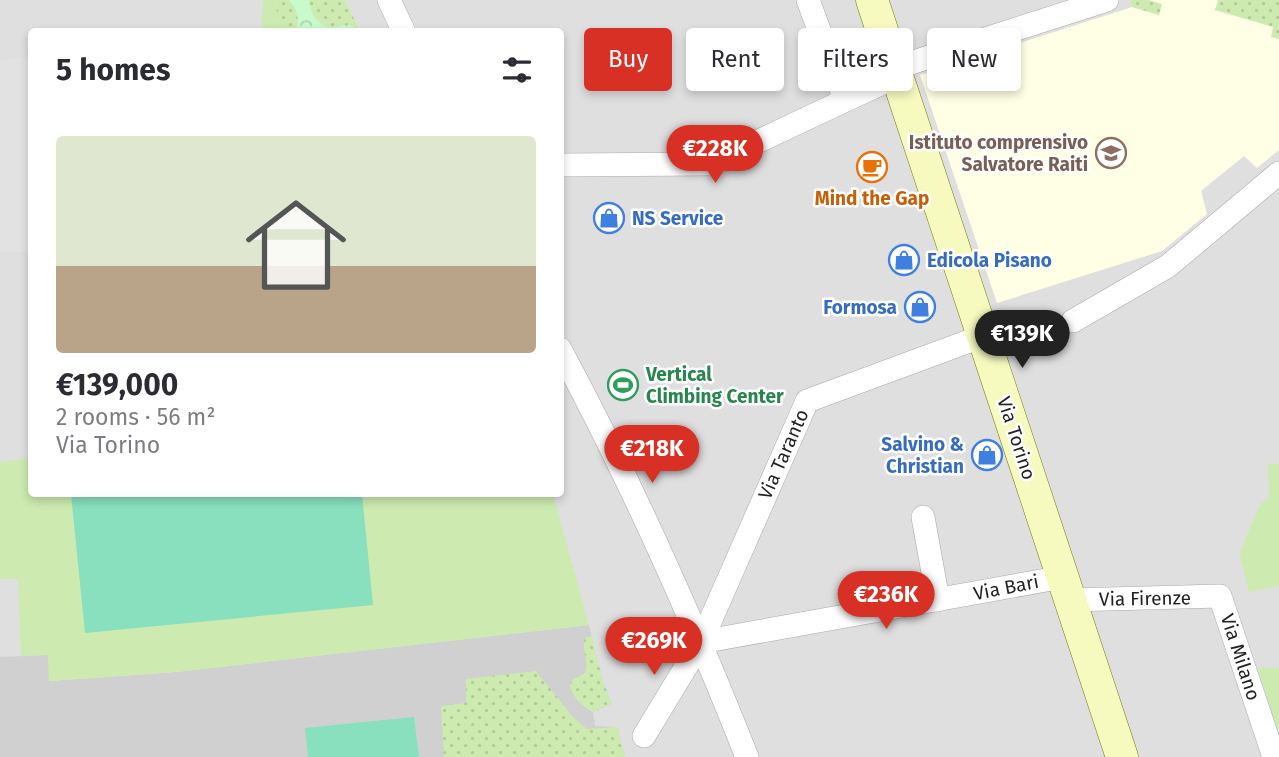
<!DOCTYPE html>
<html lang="en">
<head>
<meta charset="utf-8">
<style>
  :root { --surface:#fff; --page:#f7f7f7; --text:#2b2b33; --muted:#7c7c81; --line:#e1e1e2; --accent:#d93025 }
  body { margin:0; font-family:"Fira Sans",sans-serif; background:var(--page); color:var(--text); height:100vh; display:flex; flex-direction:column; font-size:26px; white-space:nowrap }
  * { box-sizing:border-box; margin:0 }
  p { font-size:23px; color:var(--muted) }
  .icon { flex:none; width:38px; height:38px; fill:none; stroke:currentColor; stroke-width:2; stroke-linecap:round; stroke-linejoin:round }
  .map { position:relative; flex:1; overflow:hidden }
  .drawer { position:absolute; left:28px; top:28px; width:536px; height:469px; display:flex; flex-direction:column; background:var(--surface); border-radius:7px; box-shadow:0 4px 10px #0003 }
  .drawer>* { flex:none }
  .hud { position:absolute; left:584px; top:28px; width:588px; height:63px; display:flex; gap:14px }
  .price { position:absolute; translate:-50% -60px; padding:0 16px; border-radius:24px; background:var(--accent); color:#fff; font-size:23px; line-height:46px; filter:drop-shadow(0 2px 4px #0008) }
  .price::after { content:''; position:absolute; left:50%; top:42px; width:21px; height:16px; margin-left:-10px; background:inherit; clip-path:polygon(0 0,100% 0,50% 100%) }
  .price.selected { background:#222; color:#fff }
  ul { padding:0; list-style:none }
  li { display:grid; align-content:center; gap:14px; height:371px; padding:0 28px }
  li+li { border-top:2px solid var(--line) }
  li span { display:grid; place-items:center; height:217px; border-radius:7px; color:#555 }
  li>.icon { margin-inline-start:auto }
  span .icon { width:126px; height:126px; fill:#fffc; stroke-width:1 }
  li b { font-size:30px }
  h2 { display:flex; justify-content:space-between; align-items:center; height:84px; padding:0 28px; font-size:30px }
  .pill { padding:0 24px; border-radius:7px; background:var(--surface); box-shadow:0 4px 10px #0003; font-size:24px; line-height:63px }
  .pill.selected { background:var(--accent); color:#fff }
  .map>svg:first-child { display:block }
  .residential { fill:#e0dfdf; fill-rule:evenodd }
  .education { fill:#ffffe5 }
  .religious { fill:#d0d0d0 }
  .grass { fill:#cdebb0 }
  .park { fill:url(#park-crowns) }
  .garden { fill:url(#garden-dots) }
  .pitch { fill:#88e0be }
  .parking { fill:#e2e2e2 }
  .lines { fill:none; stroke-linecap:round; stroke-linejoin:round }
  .street-casing { stroke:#a9a9a9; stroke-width:24 }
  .secondary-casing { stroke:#707d05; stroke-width:33 }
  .street { stroke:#fff; stroke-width:23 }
  .secondary { stroke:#f7fabf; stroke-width:32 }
  .labels { text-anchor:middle; stroke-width:5; stroke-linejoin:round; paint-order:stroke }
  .education-label { font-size:19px; font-weight:bold; fill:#785e54; stroke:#fff; text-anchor:end }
  .food-label { font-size:19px; font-weight:bold; fill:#c56008; stroke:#fff }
  .shop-label { font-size:19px; font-weight:bold; fill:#366cbe; stroke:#fff; text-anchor:start }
  .leisure-label { font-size:19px; font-weight:bold; fill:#27864d; stroke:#fff; text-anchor:start }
  .street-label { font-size:19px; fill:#222; stroke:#fff }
</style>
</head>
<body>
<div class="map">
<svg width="1279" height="757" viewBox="0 0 1279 757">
  <defs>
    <pattern id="park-crowns" width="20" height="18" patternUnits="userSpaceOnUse" patternTransform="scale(1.75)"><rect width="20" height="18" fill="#c8facc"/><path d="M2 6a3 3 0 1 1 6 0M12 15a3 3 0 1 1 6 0" fill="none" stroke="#acd6af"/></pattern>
    <pattern id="garden-dots" width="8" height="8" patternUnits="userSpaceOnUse" patternTransform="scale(1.75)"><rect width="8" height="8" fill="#cdebb0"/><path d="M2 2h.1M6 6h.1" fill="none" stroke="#b0c997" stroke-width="1.8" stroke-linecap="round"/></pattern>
  </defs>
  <rect width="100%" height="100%" fill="#f2efe9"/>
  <path class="residential" d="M0 0H1279V757H0ZM32 32H560V494H32Z"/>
  <polygon class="education" points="1130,0 1279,0 1279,150 1257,168 1244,156 1201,191 1207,214 1162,251 997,303 920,75 1132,7"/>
  <polygon class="religious" points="589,625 603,682 612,704 593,712 595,726 617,727 625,757 0,757 0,657 48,655 50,681 176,672"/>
  <g class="grass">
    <polygon points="263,0 276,0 278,31 261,32"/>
    <polygon points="31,458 32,494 553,494 589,625 176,672 49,681 48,655 21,656 18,579 0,579 0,462"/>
    <polygon points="1268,463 1279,464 1279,586 1249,592 1239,551 1243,549 1243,544 1260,505 1269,497"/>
    <polygon points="1257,668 1279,668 1279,732"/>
  </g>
  <polygon class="park" points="276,0 345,0 360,31 278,31"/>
  <g class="garden">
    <path d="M276 0H289C297 10 300 19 296 31H278Z"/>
    <path d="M309 0H345L360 31H355L354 27C345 23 344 25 336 27 320 30 310 14 309 0Z"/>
    <polygon points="1130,0 1149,0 1162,4 1159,15 1132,7"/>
    <polygon points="1218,0 1279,0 1279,39 1271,37 1273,27 1215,10"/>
    <path d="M592 636 603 682 612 704 592 712C582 706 572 697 570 685L573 679 585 673C590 661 581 651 585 638Z"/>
    <polygon points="536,671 573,717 587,729 617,727 625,757 444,757 441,706 466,703 466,679"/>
  </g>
  <g class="pitch">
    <polygon points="71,494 362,494 373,605 85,633"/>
    <polygon points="414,717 419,757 308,757 305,728"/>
  </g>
  <polygon class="parking" points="31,57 31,252 0,252 0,60"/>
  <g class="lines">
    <g class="street-casing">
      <g id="street">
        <polyline points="389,0 404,32"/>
        <polyline points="808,0 845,100"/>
        <polyline points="895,68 1107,0"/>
        <polyline points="560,165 710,164 897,76"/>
        <polyline points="1073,321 1168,266 1279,173"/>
        <path d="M560 349C631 481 692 618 747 757"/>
        <polyline points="923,517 938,600"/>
        <polyline points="1070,600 1220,596 1274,757"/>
        <polyline points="701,642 1063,577"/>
        <polyline points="644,736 701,642 807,401 983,336"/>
      </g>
    </g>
    <g class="secondary-casing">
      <polyline id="secondary" points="872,0 1122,757"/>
    </g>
    <use href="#street" class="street"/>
    <use href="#secondary" class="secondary"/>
  </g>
  <defs>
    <g id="school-ring" transform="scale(1.575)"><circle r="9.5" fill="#fff" stroke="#8d6e63" stroke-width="1.5"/><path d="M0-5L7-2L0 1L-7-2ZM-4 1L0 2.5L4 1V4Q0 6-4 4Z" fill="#8d6e63"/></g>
    <g id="cafe-ring" transform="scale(1.575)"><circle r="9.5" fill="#fff" stroke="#e8710a" stroke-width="1.5"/><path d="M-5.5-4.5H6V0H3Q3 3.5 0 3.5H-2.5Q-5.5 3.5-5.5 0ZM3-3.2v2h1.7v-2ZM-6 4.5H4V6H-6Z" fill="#e8710a"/></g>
    <g id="shop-ring" transform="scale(1.575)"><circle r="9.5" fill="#fff" stroke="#3f7fe0" stroke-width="1.5"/><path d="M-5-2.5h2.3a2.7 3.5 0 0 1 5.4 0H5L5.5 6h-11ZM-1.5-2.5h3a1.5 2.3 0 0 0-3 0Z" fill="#3f7fe0"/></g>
    <g id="stadium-ring" transform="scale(1.575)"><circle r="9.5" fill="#fff" stroke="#2e9e5b" stroke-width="1.5"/><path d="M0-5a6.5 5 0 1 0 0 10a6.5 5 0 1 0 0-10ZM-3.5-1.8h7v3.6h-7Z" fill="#2e9e5b"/></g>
  </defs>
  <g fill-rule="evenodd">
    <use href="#school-ring" x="1111" y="153"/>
    <use href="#cafe-ring" x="872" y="167"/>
    <use href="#shop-ring" x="609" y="218"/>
    <use href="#shop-ring" x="904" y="260"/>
    <use href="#shop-ring" x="920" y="307"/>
    <use href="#stadium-ring" x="623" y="385"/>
    <use href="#shop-ring" x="987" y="455"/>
  </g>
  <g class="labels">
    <g class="education-label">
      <text x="1088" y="149">Istituto comprensivo<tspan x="1088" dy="22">Salvatore Raiti</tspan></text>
    </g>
    <g class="food-label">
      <text x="872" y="205">Mind the Gap</text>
    </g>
    <g class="shop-label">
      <text x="632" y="225">NS Service</text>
      <text x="927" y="267">Edicola Pisano</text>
      <text x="897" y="314" text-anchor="end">Formosa</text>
      <text x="964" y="451" text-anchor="end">Salvino &amp;<tspan x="964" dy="22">Christian</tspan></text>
    </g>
    <g class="leisure-label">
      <text x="646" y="381">Vertical<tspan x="646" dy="22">Climbing Center</tspan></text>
    </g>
    <g class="street-label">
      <text transform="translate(1017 438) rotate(72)" y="7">Via Torino</text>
      <text transform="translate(783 454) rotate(-66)" y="7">Via Taranto</text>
      <text transform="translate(1006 587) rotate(-11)" y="7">Via Bari</text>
      <text transform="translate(1145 598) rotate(-1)" y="7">Via Firenze</text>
      <text transform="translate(1241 657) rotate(72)" y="7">Via Milano</text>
    </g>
  </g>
</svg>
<b class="price" style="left:715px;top:185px">€228K</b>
<b class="price selected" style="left:1022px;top:370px">€139K</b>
<b class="price" style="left:652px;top:485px">€218K</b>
<b class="price" style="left:886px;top:631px">€236K</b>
<b class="price" style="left:654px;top:677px">€269K</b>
<div class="hud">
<a class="pill selected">Buy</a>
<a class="pill">Rent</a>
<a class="pill">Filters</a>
<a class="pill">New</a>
</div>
<section class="drawer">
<h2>5 homes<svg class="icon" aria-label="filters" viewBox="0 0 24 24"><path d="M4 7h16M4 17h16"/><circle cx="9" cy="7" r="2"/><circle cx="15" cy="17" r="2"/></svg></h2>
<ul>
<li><span style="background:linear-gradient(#dfe7d0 60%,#b9a48a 0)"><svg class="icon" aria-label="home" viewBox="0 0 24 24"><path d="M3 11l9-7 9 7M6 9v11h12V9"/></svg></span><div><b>€139,000</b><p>2 rooms · 56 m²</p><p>Via Torino</p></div></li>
</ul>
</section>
</div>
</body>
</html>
